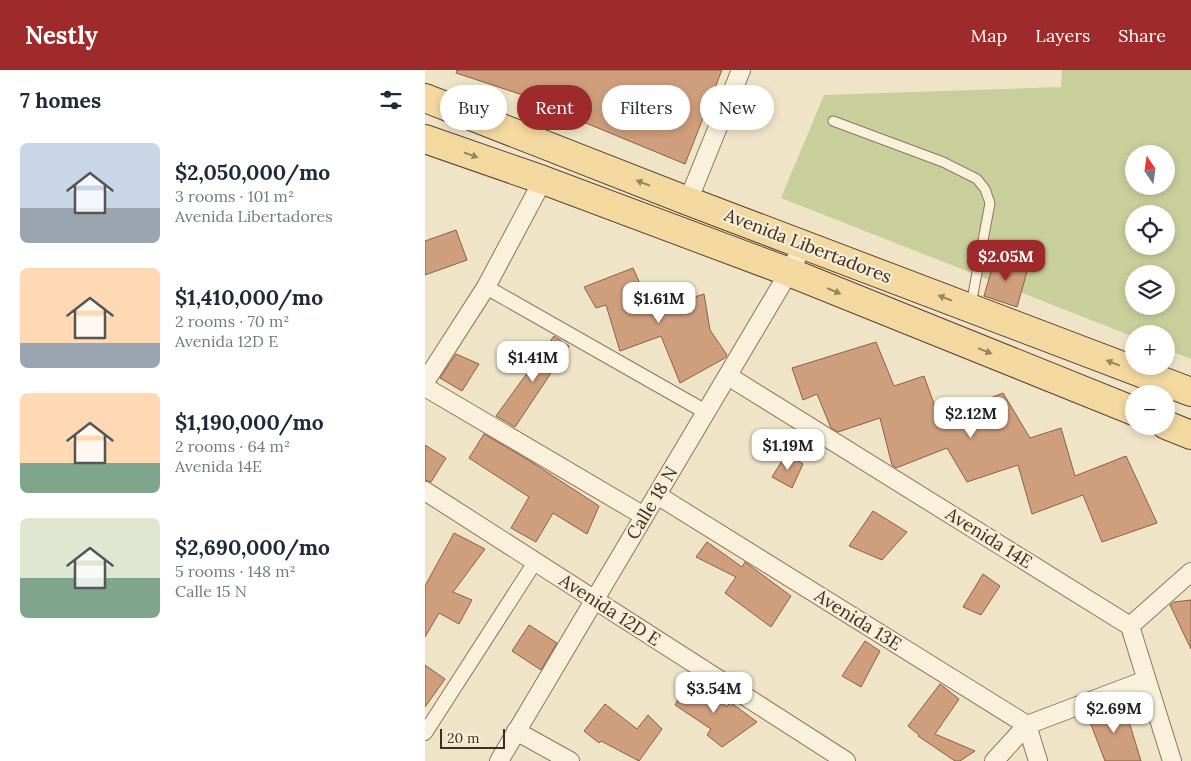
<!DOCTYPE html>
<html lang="en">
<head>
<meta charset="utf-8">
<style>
  :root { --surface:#fff; --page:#f2f2f3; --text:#1f2937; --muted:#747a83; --accent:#9e2a2b }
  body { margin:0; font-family:Lora,serif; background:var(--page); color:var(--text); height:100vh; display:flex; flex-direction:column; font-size:19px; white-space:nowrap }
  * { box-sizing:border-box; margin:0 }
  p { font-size:16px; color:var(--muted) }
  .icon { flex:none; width:28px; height:28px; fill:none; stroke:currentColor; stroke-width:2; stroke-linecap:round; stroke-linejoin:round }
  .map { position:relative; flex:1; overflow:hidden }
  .details { display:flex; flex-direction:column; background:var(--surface); width:425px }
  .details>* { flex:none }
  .banner { position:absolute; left:15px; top:15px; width:475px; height:45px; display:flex; gap:10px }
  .needle { width:32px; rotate:347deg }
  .fabs { position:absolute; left:700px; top:75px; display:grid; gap:10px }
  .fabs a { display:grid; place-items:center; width:50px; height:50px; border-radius:50%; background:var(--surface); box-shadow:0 2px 8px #0003; font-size:25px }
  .scale { position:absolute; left:15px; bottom:12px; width:65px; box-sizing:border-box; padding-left:5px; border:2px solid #3d2e20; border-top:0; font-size:14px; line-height:18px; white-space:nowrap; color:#3d2e20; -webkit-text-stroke:4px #f7eed8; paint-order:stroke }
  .price { position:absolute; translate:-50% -42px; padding:0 11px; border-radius:10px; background:#fff; color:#222; font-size:16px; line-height:32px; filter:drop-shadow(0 1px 2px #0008) }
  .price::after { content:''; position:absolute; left:50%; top:30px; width:15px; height:11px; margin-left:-8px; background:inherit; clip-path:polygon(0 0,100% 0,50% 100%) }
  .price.on { background:var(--accent); color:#fff }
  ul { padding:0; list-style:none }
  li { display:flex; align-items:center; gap:15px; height:125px; padding:0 20px }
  li span { display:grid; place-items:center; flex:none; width:140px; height:100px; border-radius:8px; color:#555 }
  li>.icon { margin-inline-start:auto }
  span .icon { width:60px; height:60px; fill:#fffc; stroke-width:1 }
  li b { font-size:21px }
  h2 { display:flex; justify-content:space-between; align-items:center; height:60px; padding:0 20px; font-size:21px }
  .chip { padding:0 18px; border-radius:22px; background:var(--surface); box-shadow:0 2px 8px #0003; font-size:18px; line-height:45px }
  .chip.on { background:var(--accent); color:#fff }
  header { display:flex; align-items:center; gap:30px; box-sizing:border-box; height:70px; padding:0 25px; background:var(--accent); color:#fff }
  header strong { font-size:24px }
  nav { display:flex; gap:28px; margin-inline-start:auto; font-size:18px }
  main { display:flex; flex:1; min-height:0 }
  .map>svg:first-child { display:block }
  .green { fill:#c9cf9b; fill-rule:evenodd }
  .building { fill:#cf9f7d; stroke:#8d5f41 }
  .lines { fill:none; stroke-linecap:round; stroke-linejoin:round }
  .service-casing { stroke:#8d765c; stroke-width:11 }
  .pedestrian-casing { stroke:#8d765c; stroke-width:16 }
  .minor-casing { stroke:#8d765c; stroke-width:20 }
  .primary-casing { stroke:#5b4430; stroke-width:30 }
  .service { stroke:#faf1dc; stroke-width:9 }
  .pedestrian { stroke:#faf1dc; stroke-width:14 }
  .minor { stroke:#faf1dc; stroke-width:18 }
  .primary { stroke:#f3d9a0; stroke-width:28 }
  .oneway { fill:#988460 }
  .labels { text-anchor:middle; stroke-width:4.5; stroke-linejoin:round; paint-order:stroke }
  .street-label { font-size:18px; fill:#3d2e20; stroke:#f7eed8 }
</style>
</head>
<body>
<header>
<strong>Nestly</strong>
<nav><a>Map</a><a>Layers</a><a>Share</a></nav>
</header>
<main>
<section class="details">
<h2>7 homes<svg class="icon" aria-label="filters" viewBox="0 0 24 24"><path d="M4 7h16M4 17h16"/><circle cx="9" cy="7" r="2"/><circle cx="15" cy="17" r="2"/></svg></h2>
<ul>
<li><span style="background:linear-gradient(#c9d6e8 65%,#9aa5b1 0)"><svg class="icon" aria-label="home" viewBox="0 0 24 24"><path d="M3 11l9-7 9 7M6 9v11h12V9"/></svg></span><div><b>$2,050,000/mo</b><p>3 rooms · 101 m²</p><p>Avenida Libertadores</p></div></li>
<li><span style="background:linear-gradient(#ffd9b3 75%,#9aa5b1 0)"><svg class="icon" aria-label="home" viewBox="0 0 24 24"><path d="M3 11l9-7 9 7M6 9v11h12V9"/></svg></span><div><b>$1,410,000/mo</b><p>2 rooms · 70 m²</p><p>Avenida 12D E</p></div></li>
<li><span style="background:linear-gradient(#ffd9b3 70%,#7fa58c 0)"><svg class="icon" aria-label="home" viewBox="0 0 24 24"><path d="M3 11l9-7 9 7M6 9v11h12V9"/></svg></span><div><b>$1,190,000/mo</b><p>2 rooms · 64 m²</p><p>Avenida 14E</p></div></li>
<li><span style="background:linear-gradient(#dfe7d0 60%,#7fa58c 0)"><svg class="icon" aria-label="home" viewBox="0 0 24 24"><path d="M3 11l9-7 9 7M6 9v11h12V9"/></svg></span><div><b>$2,690,000/mo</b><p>5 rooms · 148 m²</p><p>Calle 15 N</p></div></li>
</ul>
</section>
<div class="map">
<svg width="766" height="691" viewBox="0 0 766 691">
  <rect width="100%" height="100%" fill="#f0e4c8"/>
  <path class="green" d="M637 0H766V289L741 279V264H709V267L356 128 399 25 636 17ZM709 84H741V116H709ZM709 144H741V176H709ZM709 204H741V236H709Z"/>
  <g class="building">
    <polygon points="32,0 297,0 260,94 115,34 116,31 31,3"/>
    <polygon points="31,160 42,190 0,205 0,171"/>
    <polygon points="570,188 603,198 592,237 559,226"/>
    <polygon points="208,198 227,241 279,224 285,260 302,285 300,288 255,313 236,266 195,281 181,235 171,238 159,217"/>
    <polygon points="129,266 144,276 90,357 71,346"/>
    <polygon points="451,272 469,316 499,306 514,348 578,323 605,368 636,358 650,406 701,386 732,453 677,472 658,425 607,444 593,395 542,412 522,378 471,398 467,395 455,348 413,362 406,358 392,324 378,330 367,298"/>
    <polygon points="31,284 54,294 37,321 15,308"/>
    <polygon points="59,364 105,391 174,436 162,464 128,443 111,472 86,458 104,427 44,388"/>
    <polygon points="0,375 21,388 6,412 0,410"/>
    <polygon points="362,383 378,394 367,418 347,407"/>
    <polygon points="448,441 482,462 457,490 424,476"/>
    <polygon points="29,463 60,479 28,522 47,530 34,554 14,543 0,567 0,516"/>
    <polygon points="282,472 317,497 320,492 366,526 346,557 300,523 311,507 271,487"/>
    <polygon points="558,504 575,516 556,545 538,537"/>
    <polygon points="766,530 766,579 745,535 749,532"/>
    <polygon points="104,555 132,573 116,600 87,581"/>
    <polygon points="440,571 455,581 436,617 417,606"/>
    <polygon points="0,595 20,609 0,637"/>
    <polygon points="266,608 302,637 305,632 332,652 297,677 282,665 286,659 250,635"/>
    <polygon points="515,614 534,629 510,664 550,681 535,691 530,691 493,666 494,665 483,656"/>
    <polygon points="698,632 716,691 680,691 662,644"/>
    <polygon points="180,634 212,659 223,645 237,659 214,691 176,671 174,673 159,661"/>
  </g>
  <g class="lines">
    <g class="service-casing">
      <polyline id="service" points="408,51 518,92 552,109 560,119 565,133 546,235"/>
    </g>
    <g class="pedestrian-casing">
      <g id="pedestrian">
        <polyline points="61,217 281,342"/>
        <polyline points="0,663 110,492"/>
      </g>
    </g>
    <g class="minor-casing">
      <g id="minor">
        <polyline points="263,131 316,0"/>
        <polyline points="303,306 705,556 747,691"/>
        <polyline points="0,312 61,217 118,110"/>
        <polyline points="0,317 219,446"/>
        <polyline points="0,421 421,691"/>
        <polyline points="232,425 602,655 613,691"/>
        <polyline points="705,556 766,502"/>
        <polyline points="91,661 145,691"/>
        <polyline points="74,691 364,202 379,174"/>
        <polyline points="569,691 602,655 721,610"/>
      </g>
    </g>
    <g class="primary-casing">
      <g id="primary">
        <polyline points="0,28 263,131 766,322"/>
        <polyline points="0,69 118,110 364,202 709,341"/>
        <polyline points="741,355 766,365"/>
      </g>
    </g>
    <use href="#service" class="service"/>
    <use href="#pedestrian" class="pedestrian"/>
    <use href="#minor" class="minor"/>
    <use href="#primary" class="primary"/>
  </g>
  <defs><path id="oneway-solid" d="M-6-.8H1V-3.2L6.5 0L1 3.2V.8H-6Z" transform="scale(1.25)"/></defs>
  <g class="oneway">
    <use href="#oneway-solid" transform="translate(46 85) rotate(19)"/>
    <use href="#oneway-solid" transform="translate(218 113) rotate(-159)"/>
    <use href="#oneway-solid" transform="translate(409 221) rotate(22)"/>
    <use href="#oneway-solid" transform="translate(520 228) rotate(-159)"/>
    <use href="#oneway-solid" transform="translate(560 281) rotate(22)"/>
    <use href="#oneway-solid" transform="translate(688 293) rotate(-159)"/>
  </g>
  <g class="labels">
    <g class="street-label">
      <text transform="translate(383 176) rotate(21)" y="6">Avenida Libertadores</text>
      <text transform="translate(227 433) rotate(-59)" y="6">Calle 18 N</text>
      <text transform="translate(564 468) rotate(32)" y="6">Avenida 14E</text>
      <text transform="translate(185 540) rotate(33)" y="6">Avenida 12D E</text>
      <text transform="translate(433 550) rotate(32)" y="6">Avenida 13E</text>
    </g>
  </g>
</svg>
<div class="fabs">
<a><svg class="needle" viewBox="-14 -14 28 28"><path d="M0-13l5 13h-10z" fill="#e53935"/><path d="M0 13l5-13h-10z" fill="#747a83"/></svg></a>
<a><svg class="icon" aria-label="locate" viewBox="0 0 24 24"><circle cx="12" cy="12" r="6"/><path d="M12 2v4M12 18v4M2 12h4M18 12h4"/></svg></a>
<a><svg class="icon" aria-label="layers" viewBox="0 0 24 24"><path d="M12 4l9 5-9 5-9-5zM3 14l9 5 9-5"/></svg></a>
<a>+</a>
<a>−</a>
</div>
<div class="scale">20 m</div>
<b class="price on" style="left:581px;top:212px">$2.05M</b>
<b class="price" style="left:234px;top:254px">$1.61M</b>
<b class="price" style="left:108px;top:313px">$1.41M</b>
<b class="price" style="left:546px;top:369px">$2.12M</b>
<b class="price" style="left:363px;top:401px">$1.19M</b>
<b class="price" style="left:289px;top:644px">$3.54M</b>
<b class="price" style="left:689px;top:664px">$2.69M</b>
<div class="banner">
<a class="chip">Buy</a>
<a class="chip on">Rent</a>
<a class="chip">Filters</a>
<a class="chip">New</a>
</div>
</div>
</main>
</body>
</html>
